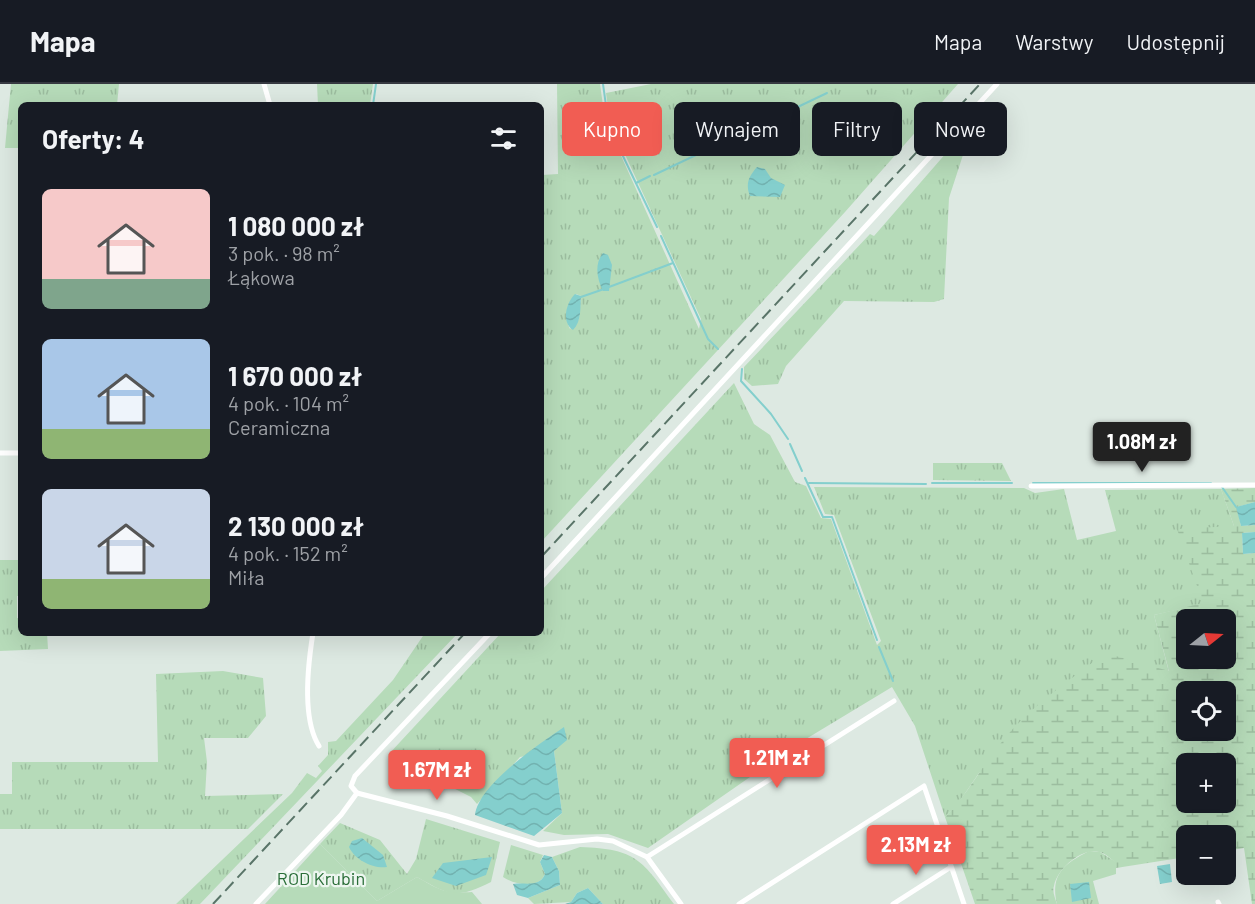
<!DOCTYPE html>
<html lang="pl">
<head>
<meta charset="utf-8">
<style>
  :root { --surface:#171b24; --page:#20242c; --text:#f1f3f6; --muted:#9ea1a6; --line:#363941; --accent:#f15d53 }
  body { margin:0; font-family:Barlow,sans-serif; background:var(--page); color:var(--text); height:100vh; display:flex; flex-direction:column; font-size:22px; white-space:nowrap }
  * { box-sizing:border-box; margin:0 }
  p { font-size:20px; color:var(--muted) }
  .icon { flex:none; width:33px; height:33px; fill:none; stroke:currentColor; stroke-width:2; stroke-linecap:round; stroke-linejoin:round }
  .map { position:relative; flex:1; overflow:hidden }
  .side { position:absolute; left:18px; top:18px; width:526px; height:534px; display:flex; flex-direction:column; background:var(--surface); border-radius:9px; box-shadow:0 6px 24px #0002 }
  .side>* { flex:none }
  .hud { position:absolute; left:562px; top:18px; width:570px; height:54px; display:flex; gap:12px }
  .needle { width:39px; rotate:72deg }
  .tools { position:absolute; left:1176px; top:525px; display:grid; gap:12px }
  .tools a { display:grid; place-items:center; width:60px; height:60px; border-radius:9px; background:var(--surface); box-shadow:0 6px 24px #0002; font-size:30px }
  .price { position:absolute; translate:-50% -51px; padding:0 14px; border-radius:6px; background:var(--accent); color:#fff; font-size:20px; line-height:39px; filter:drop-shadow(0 2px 3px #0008) }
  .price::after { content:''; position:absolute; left:50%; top:36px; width:18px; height:14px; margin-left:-9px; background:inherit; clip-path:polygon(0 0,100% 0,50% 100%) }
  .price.on { background:#222; color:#fff }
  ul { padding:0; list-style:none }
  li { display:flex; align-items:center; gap:18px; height:150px; padding:0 24px }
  li span { display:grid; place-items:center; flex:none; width:168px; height:120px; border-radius:9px; color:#555 }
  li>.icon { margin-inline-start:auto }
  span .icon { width:72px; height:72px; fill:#fffc; stroke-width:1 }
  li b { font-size:26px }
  h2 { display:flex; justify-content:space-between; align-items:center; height:72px; padding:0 24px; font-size:26px }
  .chip { padding:0 21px; border-radius:9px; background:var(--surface); box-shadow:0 6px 24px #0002; font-size:21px; line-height:54px }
  .chip.on { background:var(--accent); color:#fff }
  header { display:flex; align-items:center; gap:36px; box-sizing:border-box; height:84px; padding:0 30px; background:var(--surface); border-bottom:2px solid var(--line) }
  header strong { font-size:28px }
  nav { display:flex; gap:33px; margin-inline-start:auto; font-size:21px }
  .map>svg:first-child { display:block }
  .grass { fill:url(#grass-tufts); fill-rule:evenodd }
  .wetland { fill:url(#wetland-marsh); fill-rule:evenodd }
  .green { fill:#b6dbb9 }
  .water { fill:url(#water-waves) }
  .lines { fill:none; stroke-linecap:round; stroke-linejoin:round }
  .stream { stroke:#84cfcd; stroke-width:2 }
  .minor { stroke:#fff; stroke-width:5 }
  .rail { stroke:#597468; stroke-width:2; stroke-dasharray:12 6; stroke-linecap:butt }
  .labels { text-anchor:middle; stroke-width:4.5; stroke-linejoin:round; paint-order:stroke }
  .park-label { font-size:18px; fill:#2a6e38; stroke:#edf6f0 }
</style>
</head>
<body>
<header>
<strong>Mapa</strong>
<nav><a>Mapa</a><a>Warstwy</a><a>Udostępnij</a></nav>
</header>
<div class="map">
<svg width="1255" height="820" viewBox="0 0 1255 820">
  <defs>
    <pattern id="grass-tufts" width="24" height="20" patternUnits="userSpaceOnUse" patternTransform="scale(1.5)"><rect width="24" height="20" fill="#b6dbb9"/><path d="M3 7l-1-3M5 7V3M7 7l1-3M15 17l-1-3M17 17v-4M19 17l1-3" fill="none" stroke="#9cbd9f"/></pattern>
    <pattern id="wetland-marsh" width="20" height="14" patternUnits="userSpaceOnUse" patternTransform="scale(1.5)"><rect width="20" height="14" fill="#b6dbb9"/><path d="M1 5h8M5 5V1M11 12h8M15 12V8" fill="none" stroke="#9cbd9f"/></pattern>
    <pattern id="water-waves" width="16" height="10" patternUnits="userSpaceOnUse" patternTransform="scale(1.5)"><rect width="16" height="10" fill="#84cfcd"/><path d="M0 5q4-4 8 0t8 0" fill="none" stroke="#72b2b0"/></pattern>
  </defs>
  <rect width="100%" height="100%" fill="#dde9e2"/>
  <g class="grass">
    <polygon points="11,0 119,0 117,21 21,21 21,64 5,64"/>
    <polygon points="317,0 373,0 370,21 318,21"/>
    <path d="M557 0H600L605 36 699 245 701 235 610 38 606 9 651 0H958L845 128 542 457V91L558 90ZM576 210 581 212 579 235 570 245C564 233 566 220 576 210Z"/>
    <polygon points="974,37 949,114 944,215 934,218 844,217 786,282 778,300 752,302 744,295 744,283 870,150 874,152"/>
    <polygon points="734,299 754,340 770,351 795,398 806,402 821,434 831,435 877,561 881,557 834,431 825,430 814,403 1024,404 1035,409 1064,405 1077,456 1116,447 1105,406 1221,405 1234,442 1203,520 1154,531 1169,588 979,689 957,721 945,733 915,642 892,603 796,661 648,764 608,750 564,751 543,747 562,729 554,667 520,673 477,720 471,713 388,671 501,549 542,549 542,506"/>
    <polygon points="933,379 1002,379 1011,397 933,396"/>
    <polygon points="0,476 21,476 21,512 17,512 17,534 21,535 21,549 47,549 48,565 0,567"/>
    <polygon points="425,549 458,549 200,820 176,820 292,709 307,689 316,694 322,687 318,682 328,671 328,658 336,657 393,596"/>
    <polygon points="223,587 263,594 266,632 248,654 204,654 207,678 205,712 283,710 248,745 0,745 0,710 12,710 12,678 158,678 156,590"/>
    <path d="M426 735 500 758 491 798C455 816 449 811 417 793L377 817 320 760 340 739 380 756 407 790 416 775Z"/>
    <path d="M511 761 543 771 540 778 545 790C538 806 515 801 503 793Z"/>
    <path d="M580 763C637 765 642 776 674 820H603L588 804 577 809 571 818 534 820 528 814 560 801 559 787 552 773Z"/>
    <path d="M1089 767 1100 768 1116 778V790L1093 797 1099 820H1057C1050 790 1064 780 1089 767Z"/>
  </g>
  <path class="wetland" d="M1255 404V418L1237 423 1241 442 1255 441V448L1242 449 1243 470 1255 469V820H1252L1244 764 1226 767V752H1186V773L1116 784 1115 778C1111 775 1105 769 1099 768 1082 763 1057 785 1054 802 1052 807 1055 814 1057 820H975L945 733C969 709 984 678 1006 653 1033 620 1072 595 1105 569L1169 587 1154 531 1203 519 1177 445 1234 442 1221 405ZM1186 536H1226V574H1186ZM1186 608H1226V646H1186ZM1186 680H1226V718H1186Z"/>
  <path class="green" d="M320 760 377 817 417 793C440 806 444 810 472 808L482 820H265Z"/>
  <g class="water">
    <path d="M757 83 765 85 771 94 785 101 780 113 750 112C745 100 749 92 757 83Z"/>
    <path d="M603 169 608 171 612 181 609 207H603C597 195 594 180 603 169Z"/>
    <path d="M575 210 581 212C580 223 582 237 573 246 561 238 566 219 575 210Z"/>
    <polygon points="1255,418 1255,441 1241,442 1236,423"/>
    <polygon points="1255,448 1255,469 1243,470 1242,449"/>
    <path d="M564 643 567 656 554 667 562 729 534 752 475 731C479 700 538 661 564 643Z"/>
    <path d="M362 754 383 771 387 783C373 785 355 776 349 763L352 757Z"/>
    <path d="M544 771 552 773 559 787 560 801 528 814 517 811 513 800C526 798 539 804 545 790L540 778Z"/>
    <polygon points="492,773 486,791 456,802 432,794 443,779"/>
    <polygon points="1170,780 1172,798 1160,800 1157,782"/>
    <polygon points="1089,798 1091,814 1072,818 1070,800"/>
    <polygon points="588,804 603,820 565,820 571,818 577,809"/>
  </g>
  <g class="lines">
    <g class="stream">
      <polyline points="603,0 609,43 657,143"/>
      <polyline points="373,21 376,0"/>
      <polyline points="783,30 827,9"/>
      <polyline points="654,91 776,33"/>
      <polyline points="636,99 650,92"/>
      <polyline points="661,152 708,255 718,265"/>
      <polyline points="609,203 673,179"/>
      <polyline points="578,214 604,205"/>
      <polyline points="742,285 741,297 771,330 788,355"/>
      <polyline points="790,360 802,387"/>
      <polyline points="805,394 823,433 832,433 877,556"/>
      <polyline points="809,399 926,400"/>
      <polyline points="932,399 1012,399"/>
      <polyline points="1033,399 1211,399"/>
      <polyline points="1222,403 1236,423"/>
      <polyline points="879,563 893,597"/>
    </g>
    <g class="minor">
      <polyline points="264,0 270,21"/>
      <polyline points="0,369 21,369"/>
      <polyline points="1031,402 1255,401"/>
      <polyline points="542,493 997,0"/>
      <path d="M313 549C308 580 302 635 319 662"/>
      <polyline points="357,709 447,732 539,761 597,755 613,757 647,773 681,820"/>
      <polyline points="357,709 351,702 355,692 490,549"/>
      <polyline points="647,773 894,617"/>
      <polyline points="1218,818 1219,820"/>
      <polyline points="256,820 341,731 357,709"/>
      <polyline points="739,820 924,702 964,820"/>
      <polyline points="893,820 951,783"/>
    </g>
    <g class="rail">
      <polyline points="542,472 980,0"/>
      <polyline points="213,820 465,549"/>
    </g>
  </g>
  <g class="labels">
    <g class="park-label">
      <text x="321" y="801">ROD Krubin</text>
    </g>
  </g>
</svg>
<div class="tools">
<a><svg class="needle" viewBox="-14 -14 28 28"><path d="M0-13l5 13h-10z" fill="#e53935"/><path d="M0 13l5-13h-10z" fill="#9ea1a6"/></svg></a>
<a><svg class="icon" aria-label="locate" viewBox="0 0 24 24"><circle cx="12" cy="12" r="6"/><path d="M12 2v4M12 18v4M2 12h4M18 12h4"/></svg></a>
<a>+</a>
<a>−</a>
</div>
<b class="price on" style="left:1142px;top:389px">1.08M zł</b>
<b class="price" style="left:777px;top:705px">1.21M zł</b>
<b class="price" style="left:437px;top:717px">1.67M zł</b>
<b class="price" style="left:916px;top:792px">2.13M zł</b>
<div class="hud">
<a class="chip on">Kupno</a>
<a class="chip">Wynajem</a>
<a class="chip">Filtry</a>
<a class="chip">Nowe</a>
</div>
<section class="side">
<h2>Oferty: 4<svg class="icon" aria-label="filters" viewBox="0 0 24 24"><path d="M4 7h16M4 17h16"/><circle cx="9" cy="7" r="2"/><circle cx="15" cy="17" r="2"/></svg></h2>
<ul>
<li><span style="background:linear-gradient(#f6c9c9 75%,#7fa58c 0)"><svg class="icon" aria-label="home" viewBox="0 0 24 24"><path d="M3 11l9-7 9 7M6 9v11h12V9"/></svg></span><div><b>1 080 000 zł</b><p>3 pok. · 98 m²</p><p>Łąkowa</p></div></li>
<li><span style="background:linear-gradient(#a9c7e8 75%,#8fb573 0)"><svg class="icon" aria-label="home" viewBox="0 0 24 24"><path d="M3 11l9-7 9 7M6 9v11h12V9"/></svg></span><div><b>1 670 000 zł</b><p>4 pok. · 104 m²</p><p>Ceramiczna</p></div></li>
<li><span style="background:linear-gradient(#c9d6e8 75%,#8fb573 0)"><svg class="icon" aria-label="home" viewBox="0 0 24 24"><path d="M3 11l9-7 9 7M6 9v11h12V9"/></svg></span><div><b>2 130 000 zł</b><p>4 pok. · 152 m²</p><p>Miła</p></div></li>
</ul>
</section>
</div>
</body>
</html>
